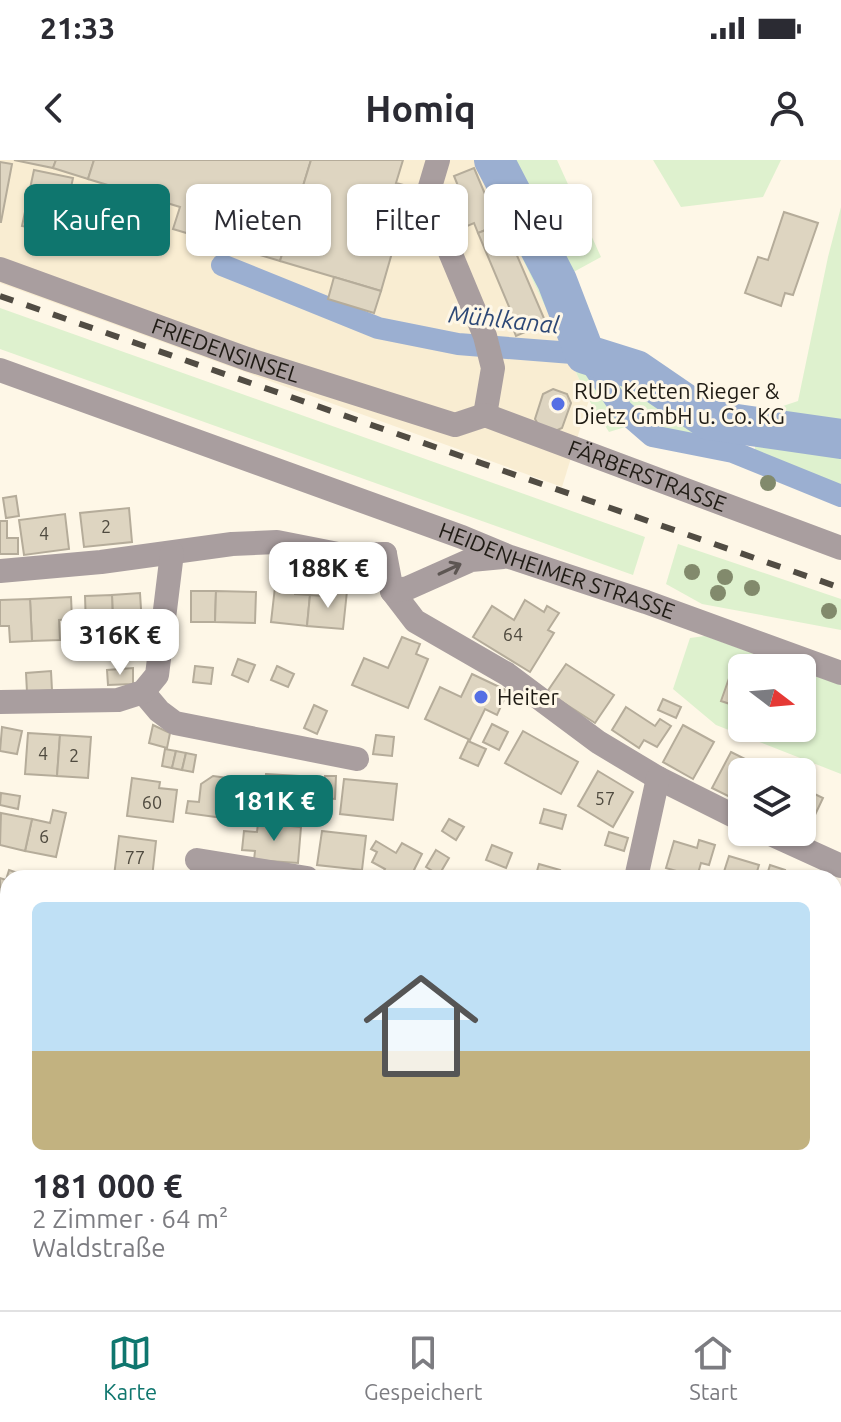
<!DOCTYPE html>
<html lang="de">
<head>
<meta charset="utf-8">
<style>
  :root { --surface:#fff; --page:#f2f2f3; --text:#2b2b33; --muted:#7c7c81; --line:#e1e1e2; --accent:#0f766e }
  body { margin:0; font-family:Ubuntu,sans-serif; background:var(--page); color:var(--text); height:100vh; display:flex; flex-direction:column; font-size:30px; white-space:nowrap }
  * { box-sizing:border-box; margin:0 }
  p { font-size:26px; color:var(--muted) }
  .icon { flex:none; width:44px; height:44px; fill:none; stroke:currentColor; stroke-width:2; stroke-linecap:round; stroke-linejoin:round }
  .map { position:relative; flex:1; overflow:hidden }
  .drawer { position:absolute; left:0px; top:710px; width:842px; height:440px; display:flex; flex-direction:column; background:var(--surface); border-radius:24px 24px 0 0; box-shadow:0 2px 6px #0004 }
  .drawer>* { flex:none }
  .hud { position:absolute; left:24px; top:24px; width:794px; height:72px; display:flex; gap:16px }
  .needle { width:52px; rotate:106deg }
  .fabs { position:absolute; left:728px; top:494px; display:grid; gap:16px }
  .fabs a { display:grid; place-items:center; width:88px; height:88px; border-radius:12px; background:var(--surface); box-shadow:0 2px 6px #0004; font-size:40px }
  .price { position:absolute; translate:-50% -68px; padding:0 18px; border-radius:16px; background:#fff; color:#222; font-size:26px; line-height:52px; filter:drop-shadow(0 2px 4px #0008) }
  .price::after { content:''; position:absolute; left:50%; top:48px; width:24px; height:18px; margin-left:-12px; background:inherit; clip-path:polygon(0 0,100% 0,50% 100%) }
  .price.active { background:var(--accent); color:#fff }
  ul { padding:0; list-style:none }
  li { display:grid; align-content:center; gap:16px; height:424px; padding:0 32px }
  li+li { border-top:2px solid var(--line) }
  li span { display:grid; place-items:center; height:248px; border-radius:12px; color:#555 }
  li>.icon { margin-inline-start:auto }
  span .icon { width:144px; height:144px; fill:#fffc; stroke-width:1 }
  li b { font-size:34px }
  .tag { padding:0 28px; border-radius:12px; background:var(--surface); box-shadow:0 2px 6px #0004; font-size:28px; line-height:72px }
  .tag.active { background:var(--accent); color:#fff }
  .status { display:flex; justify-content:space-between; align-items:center; height:56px; padding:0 40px; background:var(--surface); direction:ltr }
  .status svg { height:22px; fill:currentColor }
  header { display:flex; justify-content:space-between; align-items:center; height:104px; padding:0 32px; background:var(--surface); font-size:36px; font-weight:600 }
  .tabs { display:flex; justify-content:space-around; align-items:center; height:112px; border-top:2px solid var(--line); background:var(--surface); font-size:22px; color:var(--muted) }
  .tabs a { display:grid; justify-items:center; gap:4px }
  .tabs .active { color:var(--accent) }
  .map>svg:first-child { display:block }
  .built { fill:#f9edd2 }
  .green { fill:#def1ce }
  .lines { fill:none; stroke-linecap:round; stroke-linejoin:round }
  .canal { stroke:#9bafd1; stroke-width:22 }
  .river { stroke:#9bafd1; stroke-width:40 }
  .building { fill:#ded5c1; stroke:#b5ac9a; stroke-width:2 }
  .minor { stroke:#a99e9f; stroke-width:24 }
  .rail { stroke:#514c43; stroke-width:6; stroke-dasharray:14 14; stroke-linecap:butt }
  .tree { fill:#828a6c }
  .oneway { stroke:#5d5653 }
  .poi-dot { fill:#556fe4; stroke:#fef7e7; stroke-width:3 }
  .labels { text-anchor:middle; stroke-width:6; stroke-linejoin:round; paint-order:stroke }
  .number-label { font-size:18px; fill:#4f4a3f }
  .street-label { font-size:22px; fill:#1f1b14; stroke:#fef7e7 }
  .poi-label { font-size:22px; fill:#1f1b14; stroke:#fef7e7; text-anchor:start }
  .water-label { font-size:24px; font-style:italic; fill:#2d4876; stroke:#fef7e7 }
</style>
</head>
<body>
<div class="status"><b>21:33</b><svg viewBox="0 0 49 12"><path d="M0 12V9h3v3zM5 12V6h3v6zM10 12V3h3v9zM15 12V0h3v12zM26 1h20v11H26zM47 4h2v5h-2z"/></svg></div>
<header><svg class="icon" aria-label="back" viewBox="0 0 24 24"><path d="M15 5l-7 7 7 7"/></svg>Homiq<svg class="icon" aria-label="person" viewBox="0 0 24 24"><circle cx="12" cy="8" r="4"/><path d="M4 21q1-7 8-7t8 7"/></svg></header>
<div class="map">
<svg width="841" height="1150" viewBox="0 0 841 1150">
  <rect width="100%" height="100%" fill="#fef7e7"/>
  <polygon class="built" points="0,0 476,0 589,240 562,327 0,123"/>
  <g class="green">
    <polygon points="476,0 557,0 601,97 557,121 587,184 633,201 665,225 700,247 690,282 638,263 609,272 589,240"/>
    <polygon points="653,0 781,0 763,37 681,47"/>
    <polygon points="841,47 841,325 754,296 759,254 798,241 828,97"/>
    <polygon points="0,148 645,377 633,415 0,189"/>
    <polygon points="678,384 841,439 841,470 702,444 666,424"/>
    <polygon points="705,476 794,508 742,508 742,568 802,568 802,511 841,525 841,614 716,565 673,529 690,478"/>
    <polygon points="0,1039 8,1042 8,1142 287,1142 317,1150 0,1150"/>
  </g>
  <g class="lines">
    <polyline class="canal" points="222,105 378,168 458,184 585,194 622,250 652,276 733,292 841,336"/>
    <polyline class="river" points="494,0 557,121 585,194 636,210 709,260 841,279"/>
  </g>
  <g class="building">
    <polygon points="14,0 56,0 53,8"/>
    <polygon points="56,0 94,0 88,19 53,8"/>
    <polygon points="94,0 311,0 280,101 173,69 180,47 88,19"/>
    <polygon points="311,0 403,0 396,23 411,27 381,131 280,101"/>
    <polygon points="0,2 12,4 1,62 0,62"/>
    <polygon points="474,8 498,65 478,73 474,63 458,70 450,50 465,43 454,16"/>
    <polygon points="34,10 73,18 61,74 22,66"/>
    <polygon points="784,52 818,63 793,135 785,133 781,146 745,133 758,97 768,100"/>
    <polygon points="503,63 546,163 516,176 506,151 510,149 478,73"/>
    <polygon points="334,117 381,131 374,153 328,139"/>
    <polygon points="553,229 567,234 571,243 562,268 553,272 540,268 535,259 543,234"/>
    <polygon points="16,336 19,356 6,358 3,338"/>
    <polygon points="129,348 132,382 84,387 80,353"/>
    <polygon points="65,354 69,389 24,395 19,360"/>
    <polygon points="0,361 7,361 7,378 18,378 18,394 0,394"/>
    <polygon points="275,427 295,429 295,434 310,435 307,466 271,462"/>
    <polygon points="323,429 347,431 343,469 307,466 310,435 323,436"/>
    <polygon points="191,431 216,431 215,462 191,462"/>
    <polygon points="216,431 256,432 255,463 215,462"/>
    <polygon points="140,433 142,465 113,466 112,435"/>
    <polygon points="112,435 113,466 86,467 85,436"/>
    <polygon points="71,437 72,459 59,460 60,480 32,481 30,439"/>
    <polygon points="30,439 32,481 10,482 9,466 0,466 0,440"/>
    <polygon points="525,440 544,452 547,446 559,453 548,470 554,473 530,512 473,477 492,446 514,460"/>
    <polygon points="402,477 420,484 416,494 428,499 408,548 352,525 364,498 388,508"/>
    <polygon points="238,499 255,505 248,522 232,515"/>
    <polygon points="566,504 614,535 595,563 547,532"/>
    <polygon points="734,504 744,508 742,508 742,548 721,541"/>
    <polygon points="195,506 213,508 211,524 193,522"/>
    <polygon points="277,506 294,514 288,527 271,520"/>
    <polygon points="133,508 133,524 108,525 107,510"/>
    <polygon points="51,511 52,530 27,532 26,513"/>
    <polygon points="472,514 508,531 497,555 485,549 470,580 425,559 440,527 461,537"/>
    <polygon points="663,539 681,547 676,558 658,550"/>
    <polygon points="314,545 327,551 317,574 304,568"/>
    <polygon points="626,547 655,566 660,559 671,566 657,587 644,580 639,588 612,570"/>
    <polygon points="492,564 508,572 499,590 483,582"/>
    <polygon points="153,565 170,573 167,588 149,583"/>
    <polygon points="683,565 714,582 693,619 663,602"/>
    <polygon points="2,567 22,571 17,594 0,591"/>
    <polygon points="523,571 578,602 561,634 505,603"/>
    <polygon points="28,573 60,575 57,616 25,614"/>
    <polygon points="60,575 91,577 88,618 57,616"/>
    <polygon points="376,575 394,577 392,596 373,594"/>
    <polygon points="468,581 486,589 478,606 460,598"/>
    <polygon points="165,589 176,591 172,608 162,606"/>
    <polygon points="176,591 186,593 182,610 172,608"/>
    <polygon points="731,592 763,608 761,612 742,612 742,643 712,628"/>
    <polygon points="186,593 196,595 193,612 182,610"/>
    <polygon points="598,611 633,632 613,667 578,646"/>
    <polygon points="266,614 315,617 313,649 264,645"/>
    <polygon points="213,616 235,619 242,628 238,660 186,653 188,641 199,642 201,624"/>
    <polygon points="325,616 336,616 335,639 323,638"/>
    <polygon points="132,618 160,622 159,628 177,630 173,662 127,656"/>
    <polygon points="344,619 397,624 393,660 340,654"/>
    <polygon points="802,628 823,638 806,674 802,672"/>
    <polygon points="1,633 20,636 18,649 0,645"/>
    <polygon points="544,649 566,655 562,669 540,663"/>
    <polygon points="53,650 66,653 56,697 25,691 32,659 50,663"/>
    <polygon points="1,653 32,659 25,691 0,685"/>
    <polygon points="449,659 464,667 456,680 442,671"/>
    <polygon points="258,663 301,667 298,703 254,700 255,691 242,690 244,671 257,672"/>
    <polygon points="322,671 366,676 362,710 317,705"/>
    <polygon points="609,672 628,678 624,691 605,685"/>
    <polygon points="119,676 156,681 152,718 114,716"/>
    <polygon points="699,680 715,685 709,705 701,703 697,717 666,708 674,681 697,688"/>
    <polygon points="376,681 396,693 402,683 422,694 414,710 427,718 380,718 385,709 372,702 377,692 371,689"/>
    <polygon points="492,685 512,693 506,708 486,700"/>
    <polygon points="436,690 449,698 439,715 426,707"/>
    <polygon points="729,696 759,705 755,718 722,718"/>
    <polygon points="539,704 560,710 558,718 535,718"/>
    <polygon points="770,705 785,710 783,718 766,718"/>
    <polygon points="9,710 29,717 8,718 8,761 0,758 0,718 6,720"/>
    <polygon points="834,744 841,746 841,790 834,788"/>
    <polygon points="0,903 8,907 8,928 0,924"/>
    <polygon points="841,949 841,993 834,991 834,971"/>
    <polygon points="533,1142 575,1142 574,1150 541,1150 541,1148 533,1147"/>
    <polygon points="601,1142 645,1146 645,1150 600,1150"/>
  </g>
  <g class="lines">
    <g class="minor">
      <polyline points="438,0 427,37 485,176 493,208 485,255"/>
      <path id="s1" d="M0 109 247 199 455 265 485 255 841 388"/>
      <path id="s2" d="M0 210 462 377 510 397 646 442 841 513"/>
      <polyline points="385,394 392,431 415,461 507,514 598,582 658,618 742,660"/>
      <polyline points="0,411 101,402 232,384 277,382 343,395 385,394"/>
      <polyline points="392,431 408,428 471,400 503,397"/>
      <polyline points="143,532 159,551 175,563 357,599"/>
      <polyline points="0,542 118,540 143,532 157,515 172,393"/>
      <polyline points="766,672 841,706"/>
      <polyline points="197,700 307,718"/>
      <polyline points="636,718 658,618"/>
      <polyline points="0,808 8,811"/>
      <polyline points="0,861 8,860"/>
      <polyline points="834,914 841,916"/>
      <polyline points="811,1142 839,1150"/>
      <polyline points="504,1150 507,1142"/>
    </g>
    <polyline class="rail" points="0,136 841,428"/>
  </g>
  <g class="tree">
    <circle cx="768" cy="323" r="8"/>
    <circle cx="692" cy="412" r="8"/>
    <circle cx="725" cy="417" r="8"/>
    <circle cx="752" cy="428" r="8"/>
    <circle cx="718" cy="433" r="8"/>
    <circle cx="829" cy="451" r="8"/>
  </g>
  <defs><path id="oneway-shaft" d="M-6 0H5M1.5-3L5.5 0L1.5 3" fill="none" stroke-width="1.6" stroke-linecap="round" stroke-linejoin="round" transform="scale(2)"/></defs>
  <use class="oneway" href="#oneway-shaft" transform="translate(450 409) rotate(-25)"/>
  <g class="poi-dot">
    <circle cx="558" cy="244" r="8"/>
    <circle cx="481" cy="537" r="8"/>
  </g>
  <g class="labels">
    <g class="number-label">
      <text x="106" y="373">2</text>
      <text x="44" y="380">4</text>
      <text x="513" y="481">64</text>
      <text x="43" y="600">4</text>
      <text x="74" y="602">2</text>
      <text x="605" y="645">57</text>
      <text x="152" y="649">60</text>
      <text x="44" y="683">6</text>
      <text x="135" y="704">77</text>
    </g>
    <g class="street-label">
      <text dy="8" stroke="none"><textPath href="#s1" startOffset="240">FRIEDENSINSEL</textPath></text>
      <text dy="8" stroke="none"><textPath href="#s1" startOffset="686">FÄRBERSTRASSE</textPath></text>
      <text dy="8" stroke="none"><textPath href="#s2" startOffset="592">HEIDENHEIMER STRASSE</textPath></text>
    </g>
    <g class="poi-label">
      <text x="574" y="239">RUD Ketten Rieger &amp;<tspan x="574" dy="25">Dietz GmbH u. Co. KG</tspan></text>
      <text x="497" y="545">Heiter</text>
    </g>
    <g class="water-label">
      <text transform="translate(504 160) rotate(6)" y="8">Mühlkanal</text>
    </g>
  </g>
</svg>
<div class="fabs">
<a><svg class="needle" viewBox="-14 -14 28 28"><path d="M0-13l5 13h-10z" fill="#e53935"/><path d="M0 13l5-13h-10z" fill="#7c7c81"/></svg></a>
<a><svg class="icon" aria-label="layers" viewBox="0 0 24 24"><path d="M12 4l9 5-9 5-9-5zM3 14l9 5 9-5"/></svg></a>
</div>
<b class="price" style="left:328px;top:450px">188K €</b>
<b class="price" style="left:120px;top:517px">316K €</b>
<b class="price active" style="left:274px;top:683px">181K €</b>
<div class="hud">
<a class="tag active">Kaufen</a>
<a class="tag">Mieten</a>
<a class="tag">Filter</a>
<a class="tag">Neu</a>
</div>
<section class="drawer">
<ul>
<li><span style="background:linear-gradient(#bfe0f5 60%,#c2b280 0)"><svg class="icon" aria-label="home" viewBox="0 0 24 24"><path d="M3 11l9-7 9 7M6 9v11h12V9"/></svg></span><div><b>181 000 €</b><p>2 Zimmer · 64 m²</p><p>Waldstraße</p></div></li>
</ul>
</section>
</div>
<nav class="tabs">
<a class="active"><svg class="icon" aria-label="map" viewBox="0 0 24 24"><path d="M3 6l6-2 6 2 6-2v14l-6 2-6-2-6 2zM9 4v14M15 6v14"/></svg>Karte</a>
<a><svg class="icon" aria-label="saved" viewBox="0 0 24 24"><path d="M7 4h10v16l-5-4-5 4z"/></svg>Gespeichert</a>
<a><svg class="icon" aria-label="home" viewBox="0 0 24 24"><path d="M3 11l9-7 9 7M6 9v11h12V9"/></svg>Start</a>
</nav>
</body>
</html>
